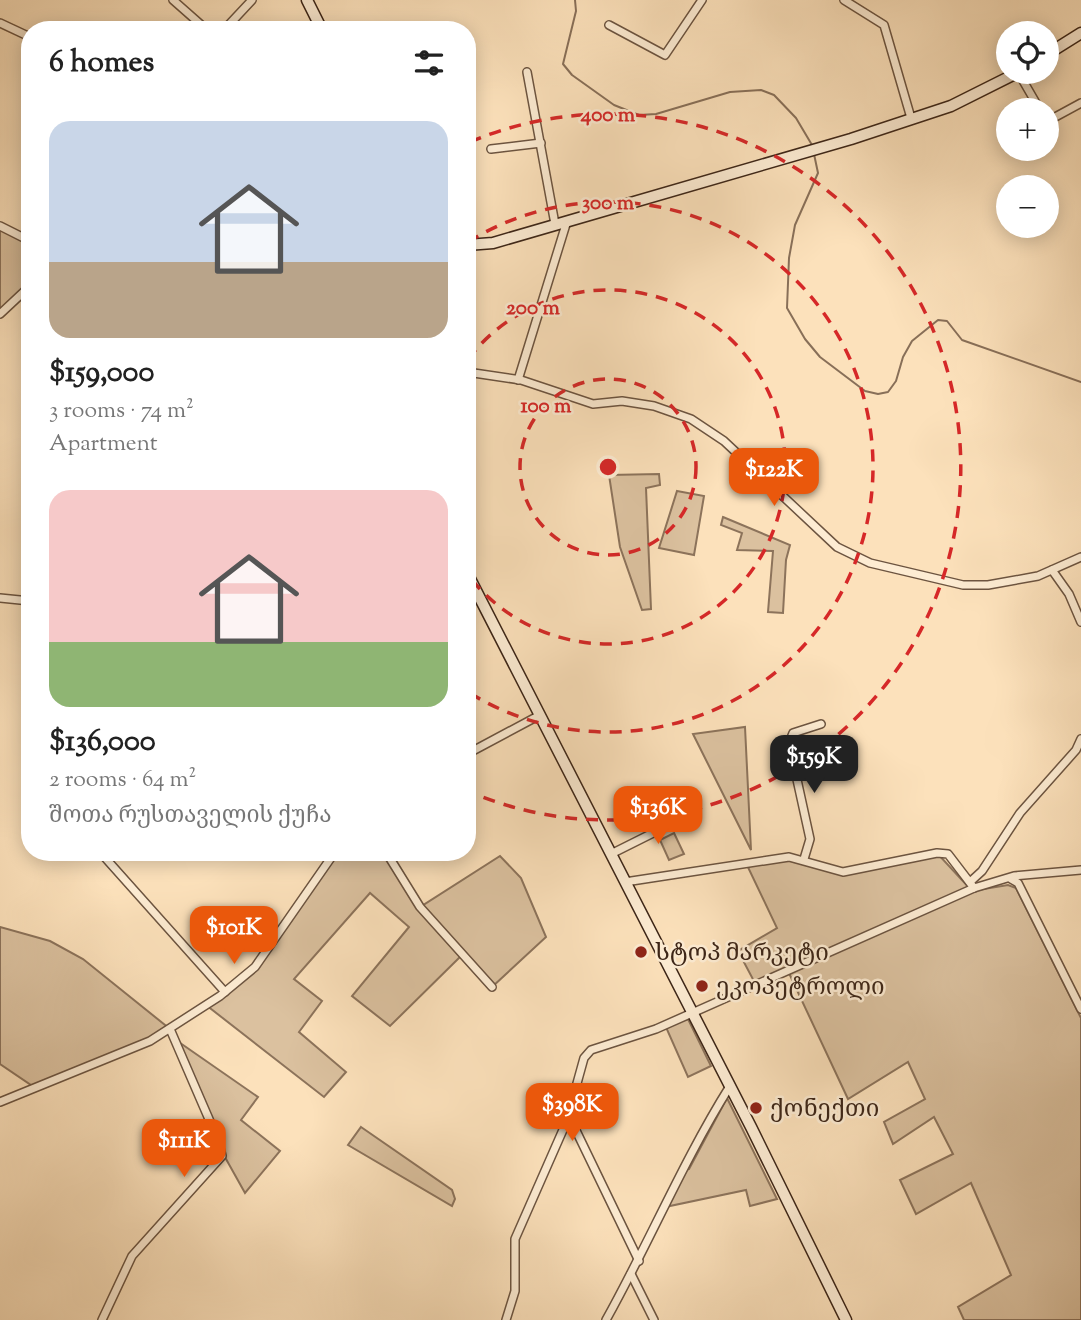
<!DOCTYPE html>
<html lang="en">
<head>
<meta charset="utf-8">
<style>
  :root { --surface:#fff; --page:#f2f2f2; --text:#222; --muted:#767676; --accent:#ea580c }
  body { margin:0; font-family:"Sorts Mill Goudy","Noto Serif Georgian",serif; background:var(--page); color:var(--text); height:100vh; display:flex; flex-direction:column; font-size:26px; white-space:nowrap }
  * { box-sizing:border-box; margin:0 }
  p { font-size:23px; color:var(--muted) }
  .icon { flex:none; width:38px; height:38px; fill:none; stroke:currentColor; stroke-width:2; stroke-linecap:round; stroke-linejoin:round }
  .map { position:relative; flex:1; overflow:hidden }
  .drawer { position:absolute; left:21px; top:21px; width:455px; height:840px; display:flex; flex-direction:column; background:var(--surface); border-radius:28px; box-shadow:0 4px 18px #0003 }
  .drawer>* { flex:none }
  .tools { position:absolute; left:996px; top:21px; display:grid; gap:14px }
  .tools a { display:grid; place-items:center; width:63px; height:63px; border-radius:50%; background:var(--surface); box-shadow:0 4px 18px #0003; font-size:35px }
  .price { position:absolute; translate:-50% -60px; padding:0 16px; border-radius:14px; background:var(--accent); color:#fff; font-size:23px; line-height:46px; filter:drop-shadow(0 2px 4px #0008) }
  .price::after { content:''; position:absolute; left:50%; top:42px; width:21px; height:16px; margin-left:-10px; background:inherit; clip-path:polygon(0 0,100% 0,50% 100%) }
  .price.active { background:#222; color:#fff }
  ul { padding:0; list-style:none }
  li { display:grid; align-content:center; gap:14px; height:371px; padding:0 28px }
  li span { display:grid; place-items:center; height:217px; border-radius:21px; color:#555 }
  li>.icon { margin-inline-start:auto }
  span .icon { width:126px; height:126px; fill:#fffc; stroke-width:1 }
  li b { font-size:30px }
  h2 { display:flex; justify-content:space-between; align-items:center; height:84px; padding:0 28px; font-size:30px }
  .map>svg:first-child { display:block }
  .green { fill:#dbc19f; stroke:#8c735b; stroke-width:2 }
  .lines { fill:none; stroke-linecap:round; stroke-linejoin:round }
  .stream { stroke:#886f58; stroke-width:2 }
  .minor-casing { stroke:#6c5440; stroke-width:10 }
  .secondary-casing { stroke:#3c2517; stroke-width:13 }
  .minor { stroke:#fdecd3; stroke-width:7 }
  .secondary { stroke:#fdecd3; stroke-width:10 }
  .ring { fill:none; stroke:#d62828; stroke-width:3.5; stroke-dasharray:12 9 }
  .poi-dot { fill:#8f2418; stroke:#fdecd3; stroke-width:2.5 }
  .labels { text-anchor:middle; stroke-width:5; stroke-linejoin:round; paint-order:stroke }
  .poi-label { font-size:24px; fill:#3c2517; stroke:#fdecd3; text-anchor:start }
  .centre { fill:#d62828; stroke:#fdecd3; stroke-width:3.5 }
  .ring-label { font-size:21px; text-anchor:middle; font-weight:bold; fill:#d62828; stroke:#fdecd3; stroke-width:5; stroke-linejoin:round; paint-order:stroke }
</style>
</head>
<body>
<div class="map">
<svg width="1081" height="1320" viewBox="0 0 1081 1320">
  <rect width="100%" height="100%" fill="#fce1bb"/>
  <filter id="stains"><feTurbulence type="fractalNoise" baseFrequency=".00286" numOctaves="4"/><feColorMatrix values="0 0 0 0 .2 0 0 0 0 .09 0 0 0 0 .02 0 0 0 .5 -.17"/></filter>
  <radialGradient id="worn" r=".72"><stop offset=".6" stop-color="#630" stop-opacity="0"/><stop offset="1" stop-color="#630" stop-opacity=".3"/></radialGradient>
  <g class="green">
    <polygon points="0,226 30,241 30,292 0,315"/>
    <polygon points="659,474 660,485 646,488 651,609 642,610 620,547 609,475"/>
    <polygon points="677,491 704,496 694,555 659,548"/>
    <polygon points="723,517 790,545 786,560 783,613 768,612 773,551 737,550 742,533 721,525"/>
    <polygon points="745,727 751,850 693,734"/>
    <polygon points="674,833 684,854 669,860 660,840"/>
    <polygon points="335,852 386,852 420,907 500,856 521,878 546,937 492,987 462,955 390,1026 352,996 409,927 370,893 294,979 322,1001 299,1032 346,1072 324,1097 206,1005 255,967"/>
    <polygon points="937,853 972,891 1008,885 1016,888 1081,1018 1081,1320 964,1320 958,1307 1011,1275 971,1183 916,1214 900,1180 953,1154 934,1117 893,1144 884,1122 925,1099 908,1062 848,1099 788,971 756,985 738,951 777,928 746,863 789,857 837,872"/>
    <polygon points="0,927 50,941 83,959 170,1029 34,1087 0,1064"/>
    <polygon points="688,1019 711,1066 688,1077 665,1025"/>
    <polygon points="173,1038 258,1097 241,1120 280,1151 245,1193 221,1150"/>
    <polygon points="727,1098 777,1199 750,1206 746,1190 665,1207 683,1170 689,1169"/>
    <polygon points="361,1127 452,1190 455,1199 452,1206 348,1145"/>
  </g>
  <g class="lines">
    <g class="stream">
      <polyline points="575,0 576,11 563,64 572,75 614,105 639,115 656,114 730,92 761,90 774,95 796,118 812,145"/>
      <polyline points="814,154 818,173 795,225 789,258 787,308 805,339 820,357 865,391 878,394 888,392 896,381 903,357 912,341 938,320 947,321 962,340 1081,382"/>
    </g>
    <g class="minor-casing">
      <g id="minor">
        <polyline points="173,0 207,30"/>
        <polyline points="844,0 884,25 911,118"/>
        <polyline points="0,23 30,37"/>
        <polyline points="609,25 665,55 702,0"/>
        <polyline points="224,30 252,0"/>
        <polyline points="527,72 555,224"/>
        <polyline points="1018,72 1040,110"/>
        <polyline points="1046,122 1081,103"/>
        <polyline points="491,149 541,143"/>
        <polyline points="0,226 30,241"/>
        <polyline points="0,314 30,286"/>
        <polyline points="467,372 521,380 593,404 622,401 654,406 691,419 724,441 837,547 870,563 963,585 988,585 1038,576 1081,557"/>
        <polyline points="518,380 567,221"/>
        <polyline points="1052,570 1069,594 1081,622"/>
        <polyline points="0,598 30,601"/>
        <polyline points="467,754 540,715"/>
        <polyline points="100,852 225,992"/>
        <polyline points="386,852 420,907 492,987"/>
        <polyline points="611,854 693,813"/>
        <polyline points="804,859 810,839 789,743 793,733 821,724"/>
        <polyline points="1011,879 1018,883 1081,1009"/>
        <polyline points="625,882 789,857 843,872 937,853 948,854 974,888"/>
        <polyline points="970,882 982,871 1020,813 1076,750 1081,739"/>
        <polyline points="0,1102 150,1041 220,996 255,967 335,852"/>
        <polyline points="568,1114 639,1261"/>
        <polyline points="631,1274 654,1320"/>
        <polyline points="102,1320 132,1256 222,1156 218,1140 170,1029"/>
        <polyline points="506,1320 515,1291 515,1239 566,1123 584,1058 591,1050 656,1029 974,888 1014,876 1081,870"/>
        <path d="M606 1320C649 1243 683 1161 730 1086"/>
      </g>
    </g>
    <g class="secondary-casing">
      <g id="secondary">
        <polyline points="307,0 322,30"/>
        <polyline points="1046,55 1081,33"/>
        <polyline points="467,245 493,243 851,139 951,106 1019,72"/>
        <polyline points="467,573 751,1127 846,1320"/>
      </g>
    </g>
    <use href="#minor" class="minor"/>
    <use href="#secondary" class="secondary"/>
  </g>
  <g class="ring">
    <circle cx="608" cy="467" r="88"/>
    <path d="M468 359A177 177 0 1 1 468 575"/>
    <path d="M468 242A265 265 0 1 1 468 692"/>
    <path d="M470 142A353 353 0 1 1 470 792"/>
  </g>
  <g class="poi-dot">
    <circle cx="641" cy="952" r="7"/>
    <circle cx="702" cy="986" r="7"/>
    <circle cx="756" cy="1108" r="7"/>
  </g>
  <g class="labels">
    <g class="poi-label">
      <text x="655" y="960">სტოპ მარკეტი</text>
      <text x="716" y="994">ეკოპეტროლი</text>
      <text x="770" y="1116">ქონექთი</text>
    </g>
  </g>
  <circle cx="608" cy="467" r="10" class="centre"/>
  <g class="ring-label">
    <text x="608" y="121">400 m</text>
    <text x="608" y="209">300 m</text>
    <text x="533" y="314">200 m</text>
    <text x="546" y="412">100 m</text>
  </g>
  <rect width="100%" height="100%" filter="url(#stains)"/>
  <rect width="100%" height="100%" fill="url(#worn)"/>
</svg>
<div class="tools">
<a><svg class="icon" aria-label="locate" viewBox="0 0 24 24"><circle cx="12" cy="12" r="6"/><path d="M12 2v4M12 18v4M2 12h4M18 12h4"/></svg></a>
<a>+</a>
<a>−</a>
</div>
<b class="price" style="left:774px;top:508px">$122K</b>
<b class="price active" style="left:814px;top:795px">$159K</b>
<b class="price" style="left:658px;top:846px">$136K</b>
<b class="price" style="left:234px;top:966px">$101K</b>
<b class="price" style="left:572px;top:1143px">$398K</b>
<b class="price" style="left:184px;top:1179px">$111K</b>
<section class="drawer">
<h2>6 homes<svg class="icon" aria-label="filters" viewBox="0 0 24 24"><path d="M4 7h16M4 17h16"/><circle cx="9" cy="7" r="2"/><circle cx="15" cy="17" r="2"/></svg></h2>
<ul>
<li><span style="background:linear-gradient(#c9d6e8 65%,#b9a48a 0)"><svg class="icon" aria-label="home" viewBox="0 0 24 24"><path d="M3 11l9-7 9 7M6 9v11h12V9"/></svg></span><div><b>$159,000</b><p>3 rooms · 74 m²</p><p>Apartment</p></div></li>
<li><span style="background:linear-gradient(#f6c9c9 70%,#8fb573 0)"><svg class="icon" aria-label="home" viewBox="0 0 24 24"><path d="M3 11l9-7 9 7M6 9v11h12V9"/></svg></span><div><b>$136,000</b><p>2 rooms · 64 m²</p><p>შოთა რუსთაველის ქუჩა</p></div></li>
</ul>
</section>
</div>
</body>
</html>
